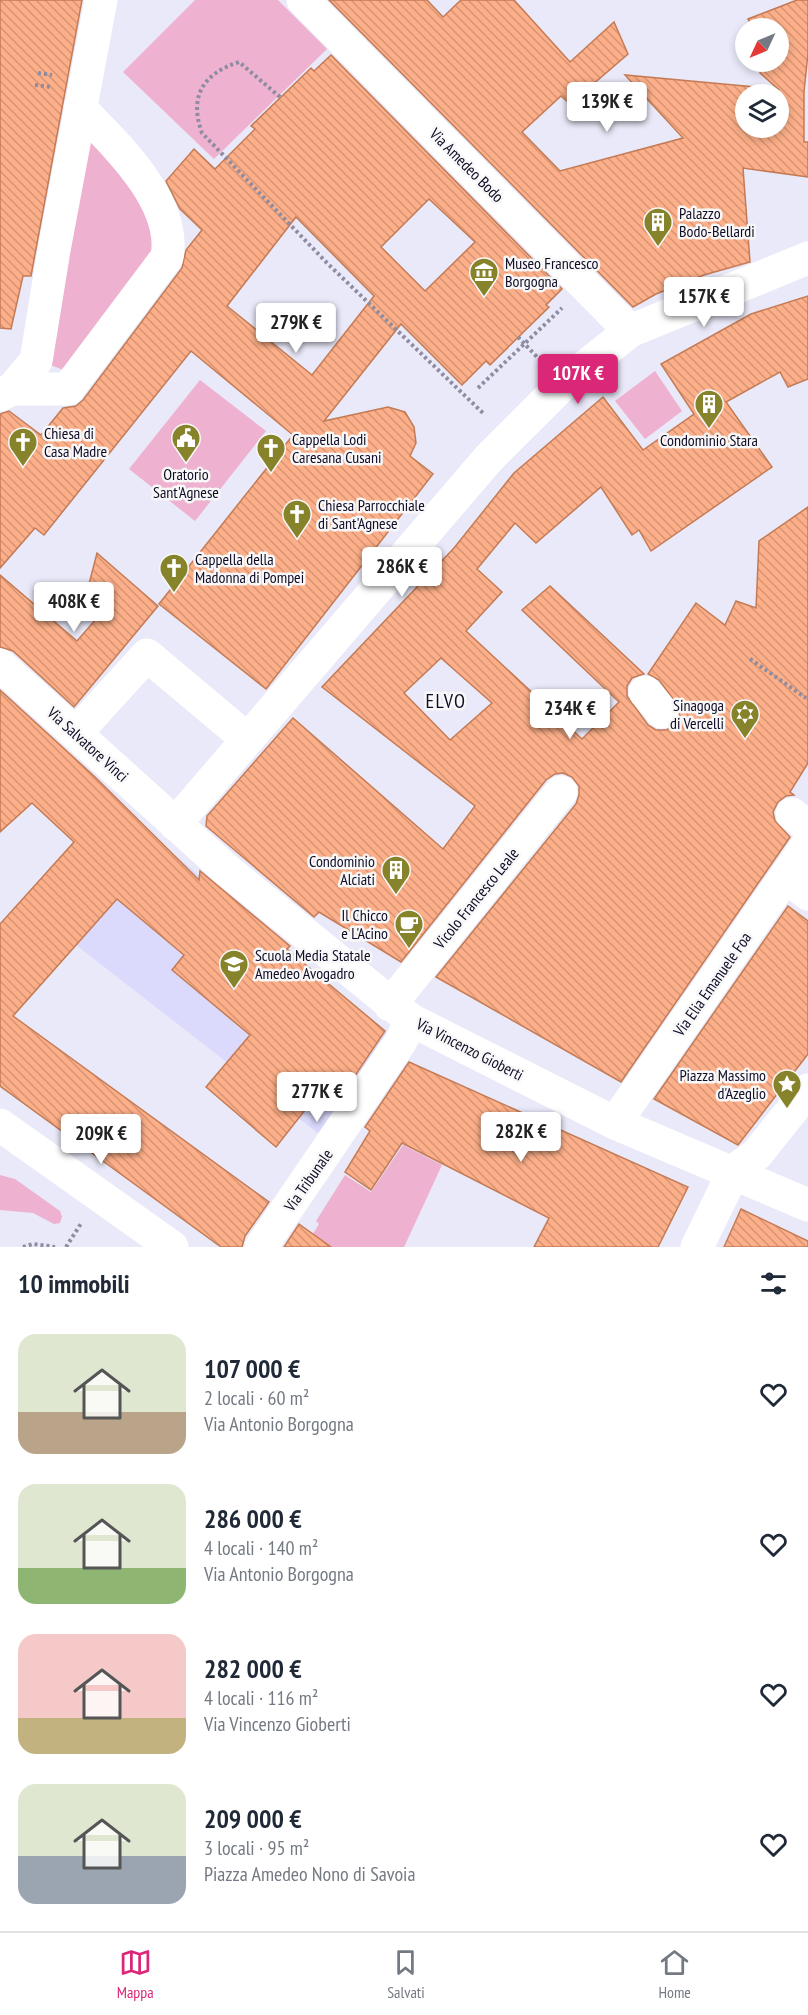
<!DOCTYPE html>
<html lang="it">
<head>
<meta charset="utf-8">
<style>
  :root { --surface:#fff; --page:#f6f6f7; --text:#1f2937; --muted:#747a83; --line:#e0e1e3; --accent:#db2777 }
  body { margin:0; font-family:"PT Sans Narrow",sans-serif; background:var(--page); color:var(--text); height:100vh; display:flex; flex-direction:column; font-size:22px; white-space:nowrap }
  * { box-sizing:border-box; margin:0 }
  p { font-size:20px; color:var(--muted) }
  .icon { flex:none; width:33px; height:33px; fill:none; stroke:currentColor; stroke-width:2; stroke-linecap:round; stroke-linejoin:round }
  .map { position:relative; height:1247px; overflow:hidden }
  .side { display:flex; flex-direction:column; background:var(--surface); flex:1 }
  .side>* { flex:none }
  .needle { width:39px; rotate:226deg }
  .tools { position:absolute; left:735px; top:18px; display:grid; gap:12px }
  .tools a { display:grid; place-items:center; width:54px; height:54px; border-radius:50%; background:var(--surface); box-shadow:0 3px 9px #0003; font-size:30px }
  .price { position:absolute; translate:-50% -51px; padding:0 14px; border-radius:6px; background:#fff; color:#222; font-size:20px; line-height:39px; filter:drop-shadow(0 2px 3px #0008) }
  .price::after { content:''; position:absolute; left:50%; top:36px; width:18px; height:14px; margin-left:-9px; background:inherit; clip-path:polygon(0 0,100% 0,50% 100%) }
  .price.selected { background:var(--accent); color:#fff }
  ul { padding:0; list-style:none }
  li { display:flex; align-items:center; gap:18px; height:150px; padding:0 18px }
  li span { display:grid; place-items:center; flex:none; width:168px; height:120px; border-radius:18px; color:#555 }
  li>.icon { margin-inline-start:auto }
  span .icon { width:72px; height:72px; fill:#fffc; stroke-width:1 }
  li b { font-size:26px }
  h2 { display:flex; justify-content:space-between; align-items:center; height:72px; padding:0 18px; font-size:26px }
  .menu { display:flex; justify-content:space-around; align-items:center; height:84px; border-top:2px solid var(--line); background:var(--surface); font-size:16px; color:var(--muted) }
  .menu a { display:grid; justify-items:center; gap:3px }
  .menu .selected { color:var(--accent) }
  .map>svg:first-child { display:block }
  .built { fill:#dbdafc }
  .green { fill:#eeb1d0 }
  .building { fill:url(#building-back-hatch); stroke:#c47b55; stroke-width:1.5; fill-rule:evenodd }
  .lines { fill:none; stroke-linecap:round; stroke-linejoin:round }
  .path { stroke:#8e8ca1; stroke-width:4; stroke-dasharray:3 3; stroke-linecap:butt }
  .minor { stroke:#fff; stroke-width:33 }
  .labels { text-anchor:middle; stroke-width:5; stroke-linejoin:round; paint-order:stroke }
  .street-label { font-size:16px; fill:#100b26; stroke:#f8f8f8 }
  .poi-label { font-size:16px; fill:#100b26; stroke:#f8f8f8; text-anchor:start }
  .quarter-label { font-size:20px; letter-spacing:1.5px; fill:#100b26; stroke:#f8f8f8 }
</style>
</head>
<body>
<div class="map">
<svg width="808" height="1247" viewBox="0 0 808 1247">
  <defs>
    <pattern id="building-back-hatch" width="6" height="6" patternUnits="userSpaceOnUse" patternTransform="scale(1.5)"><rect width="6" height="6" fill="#fcaf88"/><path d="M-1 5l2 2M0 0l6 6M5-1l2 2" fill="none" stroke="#d79575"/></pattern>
  </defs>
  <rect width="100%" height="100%" fill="#e9e9f9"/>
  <polygon class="built" points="164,846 387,1033 319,1134 76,945"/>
  <g class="green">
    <polygon points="195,0 278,0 327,49 214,159 123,72"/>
    <polygon points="87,133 153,216 158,261 74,374 43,362"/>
    <polygon points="655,371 682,411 645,439 615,401"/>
    <polygon points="200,380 266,431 195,521 129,469"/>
    <polygon points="403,1145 442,1165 404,1247 305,1247 319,1224 316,1221 345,1175 371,1192"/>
    <polygon points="0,1175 15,1179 60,1211 62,1217 60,1223 54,1224 33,1213 0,1210"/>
  </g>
  <g class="building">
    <polygon points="0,0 82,0 31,276 23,276 11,329 0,328"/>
    <path d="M329 0H427L443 17 461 0H514L570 62 614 22 628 54 570 104 561 96 522 132 560 171 683 138 625 75 778 89 760 73 761 62H778V28H752L748 19 797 0H808V53L804 92V142H808V177L743 168 750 262 704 275 656 294 633 307ZM746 94H778V128H746Z"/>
    <path d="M331 55 562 289 546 305 549 307 490 365 486 361 462 385 401 324 324 421 388 407 405 412 414 427 416 443 410 456 433 474 266 689 159 604 293 435 191 351 44 535 35 528 0 568V414L9 411 41 435 63 408 76 406 83 400 182 268 186 250 202 230 180 209 166 181 194 149 215 169 255 129 251 126 311 68 314 71ZM429 199 475 242 425 291 381 247ZM296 217 374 296 312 375 227 306Z"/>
    <path d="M808 296V379L788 387 780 372 726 402 772 467 651 551 639 530 632 535 601 487 536 543 515 523 477 569 502 592 466 631 582 739 619 702 522 610 550 586 644 674 632 678 627 686V696L648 725 656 730H666L675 726 679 719 680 708 659 680 648 674 696 603 725 625 736 601 756 608 759 541 808 507V763L790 792 794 795 786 796 778 802 773 812 775 821 790 837 621 1082 436 977 576 804 579 795V786L572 777 563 773 555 774 546 780 401 962 319 912 314 917 206 826 207 816 293 718 443 849 475 806 322 687 454 548 514 473 603 397 643 450 694 414 661 364 751 314ZM441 658 492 703 450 740 404 693Z"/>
    <polygon points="97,553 158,606 74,707 13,651 0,647 0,575 77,641 110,603 89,584"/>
    <polygon points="0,690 95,777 199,880 200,871 290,946 287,949 385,1031 336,1104 320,1091 276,1147 206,1087 250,1035 172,970 184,955 117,899 13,1016 269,1202 245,1236 242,1247 221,1247 0,1086 0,924 74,842 32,803 0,832"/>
    <polygon points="788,906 808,921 808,1054 738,1145 654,1099"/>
    <polygon points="409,1062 688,1187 658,1247 534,1247 549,1218 402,1143 371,1190 345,1172 370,1131 365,1127"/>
    <polygon points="741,1209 808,1241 808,1247 724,1247"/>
    <polygon points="299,1224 331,1247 284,1247"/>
  </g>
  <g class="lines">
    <g class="path">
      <polyline points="38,73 52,75"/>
      <polyline points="35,85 51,87"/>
      <path d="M280 97 239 62C202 74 189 97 202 133L327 263 485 415"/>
      <polyline points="518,337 540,360"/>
      <polyline points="478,388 562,308"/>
      <polyline points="750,659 806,698"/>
      <polyline points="23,1247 33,1244 55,1247"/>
      <polyline points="66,1247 82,1222"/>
    </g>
    <g class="minor">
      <polyline points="303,0 630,331"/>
      <path d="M12 389H68L167 257C177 202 116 145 80 108"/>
      <polyline points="0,395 12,389 36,361 54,250 101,0"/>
      <polyline points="0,665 228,871 411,1020 615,1123 808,1205"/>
      <polyline points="645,692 662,712"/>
      <polyline points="76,733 147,655 247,739"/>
      <polyline points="792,814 808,827"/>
      <polyline points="175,824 489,458 562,385 630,331 808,258"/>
      <polyline points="786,877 808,894"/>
      <polyline points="390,1005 561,792"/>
      <polyline points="615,1123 808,844"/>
      <polyline points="0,1125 172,1247"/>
      <polyline points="261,1247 401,1041 411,1020"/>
      <polyline points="697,1247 734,1171 757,1154 808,1090"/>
    </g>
  </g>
  <defs>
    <g id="building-pin" transform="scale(1.5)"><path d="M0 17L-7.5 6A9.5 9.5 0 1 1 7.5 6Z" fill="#86832b" stroke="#f8f8f8"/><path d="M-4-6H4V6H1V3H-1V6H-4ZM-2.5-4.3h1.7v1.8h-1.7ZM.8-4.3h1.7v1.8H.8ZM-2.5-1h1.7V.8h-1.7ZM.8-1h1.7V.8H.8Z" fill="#fff"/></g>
    <g id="museum-pin" transform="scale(1.5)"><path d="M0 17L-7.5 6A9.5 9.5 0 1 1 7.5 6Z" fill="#86832b" stroke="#f8f8f8"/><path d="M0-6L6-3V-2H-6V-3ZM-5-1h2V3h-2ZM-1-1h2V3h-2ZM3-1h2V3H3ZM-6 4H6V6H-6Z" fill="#fff"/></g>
    <g id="civic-pin" transform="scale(1.5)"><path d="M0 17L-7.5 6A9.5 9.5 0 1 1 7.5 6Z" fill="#86832b" stroke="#f8f8f8"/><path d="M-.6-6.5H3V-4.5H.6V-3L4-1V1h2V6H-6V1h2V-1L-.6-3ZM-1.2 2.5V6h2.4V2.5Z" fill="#fff"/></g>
    <g id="church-pin" transform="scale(1.5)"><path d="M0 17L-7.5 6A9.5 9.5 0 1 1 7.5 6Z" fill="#86832b" stroke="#f8f8f8"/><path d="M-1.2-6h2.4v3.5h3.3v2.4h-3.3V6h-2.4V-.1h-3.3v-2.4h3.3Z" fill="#fff"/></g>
    <g id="synagogue-pin" transform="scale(1.5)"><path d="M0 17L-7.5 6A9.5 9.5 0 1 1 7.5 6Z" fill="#86832b" stroke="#f8f8f8"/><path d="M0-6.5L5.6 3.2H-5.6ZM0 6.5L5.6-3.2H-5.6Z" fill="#fff"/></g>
    <g id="cafe-pin" transform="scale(1.5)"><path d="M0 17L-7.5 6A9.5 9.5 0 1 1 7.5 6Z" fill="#86832b" stroke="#f8f8f8"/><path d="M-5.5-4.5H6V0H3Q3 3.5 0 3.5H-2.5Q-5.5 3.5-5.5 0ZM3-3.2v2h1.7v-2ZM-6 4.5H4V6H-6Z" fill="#fff"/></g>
    <g id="school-pin" transform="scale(1.5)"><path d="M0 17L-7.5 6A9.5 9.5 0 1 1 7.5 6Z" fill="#86832b" stroke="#f8f8f8"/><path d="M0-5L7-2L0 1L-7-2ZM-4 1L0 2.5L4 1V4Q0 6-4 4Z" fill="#fff"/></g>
    <g id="sight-pin" transform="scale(1.5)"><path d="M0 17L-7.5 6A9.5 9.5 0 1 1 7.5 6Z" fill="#86832b" stroke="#f8f8f8"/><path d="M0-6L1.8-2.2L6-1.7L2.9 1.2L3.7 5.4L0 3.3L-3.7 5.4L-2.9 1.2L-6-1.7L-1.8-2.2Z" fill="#fff"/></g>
  </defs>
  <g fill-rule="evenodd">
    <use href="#building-pin" x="658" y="222"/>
    <use href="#museum-pin" x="484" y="272"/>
    <use href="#building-pin" x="709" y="404"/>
    <use href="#civic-pin" x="186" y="438"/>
    <use href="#church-pin" x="23" y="442"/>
    <use href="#church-pin" x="271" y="448"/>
    <use href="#church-pin" x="297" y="514"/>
    <use href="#church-pin" x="174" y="568"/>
    <use href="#synagogue-pin" x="745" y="714"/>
    <use href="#building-pin" x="396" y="870"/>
    <use href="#cafe-pin" x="409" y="924"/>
    <use href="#school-pin" x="234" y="964"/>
    <use href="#sight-pin" x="787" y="1084"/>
  </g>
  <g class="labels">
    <g class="street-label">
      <text transform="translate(467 165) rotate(45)" y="6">Via Amedeo Bodo</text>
      <text transform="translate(88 744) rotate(42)" y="6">Via Salvatore Vinci</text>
      <text transform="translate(476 898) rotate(-51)" y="6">Vicolo Francesco Leale</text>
      <text transform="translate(712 984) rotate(-55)" y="6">Via Elia Emanuele Foa</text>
      <text transform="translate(470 1049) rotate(27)" y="6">Via Vincenzo Gioberti</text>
      <text transform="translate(308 1180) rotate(-55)" y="6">Via Tribunale</text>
    </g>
    <g class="poi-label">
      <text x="679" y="219">Palazzo<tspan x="679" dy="18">Bodo-Bellardi</tspan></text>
      <text x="505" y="269">Museo Francesco<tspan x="505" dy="18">Borgogna</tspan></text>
      <text x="44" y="439">Chiesa di<tspan x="44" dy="18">Casa Madre</tspan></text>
      <text x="292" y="445">Cappella Lodi<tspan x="292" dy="18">Caresana Cusani</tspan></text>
      <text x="709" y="446" text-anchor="middle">Condominio Stara</text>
      <text x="186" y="480" text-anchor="middle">Oratorio<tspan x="186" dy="18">Sant'Agnese</tspan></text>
      <text x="318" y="511">Chiesa Parrocchiale<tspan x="318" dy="18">di Sant'Agnese</tspan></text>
      <text x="195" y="565">Cappella della<tspan x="195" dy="18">Madonna di Pompei</tspan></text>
      <text x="724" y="711" text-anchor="end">Sinagoga<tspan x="724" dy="18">di Vercelli</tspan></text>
      <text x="375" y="867" text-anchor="end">Condominio<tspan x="375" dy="18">Alciati</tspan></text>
      <text x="388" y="921" text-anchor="end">Il Chicco<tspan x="388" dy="18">e L'Acino</tspan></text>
      <text x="255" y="961">Scuola Media Statale<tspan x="255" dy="18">Amedeo Avogadro</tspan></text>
      <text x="766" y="1081" text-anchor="end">Piazza Massimo<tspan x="766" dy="18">d'Azeglio</tspan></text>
    </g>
    <g class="quarter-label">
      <text x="446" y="708">ELVO</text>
    </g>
  </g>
</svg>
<div class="tools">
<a><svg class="needle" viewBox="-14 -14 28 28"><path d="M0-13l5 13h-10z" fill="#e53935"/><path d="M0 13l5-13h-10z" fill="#747a83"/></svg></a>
<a><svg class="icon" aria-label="layers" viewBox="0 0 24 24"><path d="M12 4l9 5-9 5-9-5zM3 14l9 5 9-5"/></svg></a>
</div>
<b class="price" style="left:607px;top:133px">139K €</b>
<b class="price" style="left:704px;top:328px">157K €</b>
<b class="price" style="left:296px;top:354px">279K €</b>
<b class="price selected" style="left:578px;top:405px">107K €</b>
<b class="price" style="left:402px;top:598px">286K €</b>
<b class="price" style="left:74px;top:633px">408K €</b>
<b class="price" style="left:570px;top:740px">234K €</b>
<b class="price" style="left:317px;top:1123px">277K €</b>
<b class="price" style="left:521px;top:1163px">282K €</b>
<b class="price" style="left:101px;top:1165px">209K €</b>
</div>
<section class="side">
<h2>10 immobili<svg class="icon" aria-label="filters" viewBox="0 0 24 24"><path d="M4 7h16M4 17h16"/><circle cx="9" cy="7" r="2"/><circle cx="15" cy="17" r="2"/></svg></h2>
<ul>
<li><span style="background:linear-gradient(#dfe7d0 65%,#b9a48a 0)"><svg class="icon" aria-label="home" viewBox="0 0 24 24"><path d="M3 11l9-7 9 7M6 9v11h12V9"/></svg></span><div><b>107 000 €</b><p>2 locali · 60 m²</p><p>Via Antonio Borgogna</p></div><svg class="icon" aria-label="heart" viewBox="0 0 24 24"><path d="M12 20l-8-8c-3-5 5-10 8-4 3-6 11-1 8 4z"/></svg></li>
<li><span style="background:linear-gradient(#dfe7d0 70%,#8fb573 0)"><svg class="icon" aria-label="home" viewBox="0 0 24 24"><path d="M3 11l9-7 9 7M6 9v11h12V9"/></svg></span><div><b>286 000 €</b><p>4 locali · 140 m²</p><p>Via Antonio Borgogna</p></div><svg class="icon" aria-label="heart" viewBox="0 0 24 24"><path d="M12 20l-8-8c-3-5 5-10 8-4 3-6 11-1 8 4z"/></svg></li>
<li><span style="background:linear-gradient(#f6c9c9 70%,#c2b280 0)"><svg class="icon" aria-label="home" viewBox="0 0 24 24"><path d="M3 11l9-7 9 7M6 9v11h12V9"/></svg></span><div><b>282 000 €</b><p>4 locali · 116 m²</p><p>Via Vincenzo Gioberti</p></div><svg class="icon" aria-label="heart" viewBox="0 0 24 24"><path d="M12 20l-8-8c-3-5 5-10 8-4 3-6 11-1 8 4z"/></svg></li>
<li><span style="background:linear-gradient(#dfe7d0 60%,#9aa5b1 0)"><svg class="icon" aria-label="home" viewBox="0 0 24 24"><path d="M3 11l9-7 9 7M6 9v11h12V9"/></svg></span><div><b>209 000 €</b><p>3 locali · 95 m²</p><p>Piazza Amedeo Nono di Savoia</p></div><svg class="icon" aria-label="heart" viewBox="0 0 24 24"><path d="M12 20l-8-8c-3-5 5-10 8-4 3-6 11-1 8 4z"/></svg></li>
</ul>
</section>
<nav class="menu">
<a class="selected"><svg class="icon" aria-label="map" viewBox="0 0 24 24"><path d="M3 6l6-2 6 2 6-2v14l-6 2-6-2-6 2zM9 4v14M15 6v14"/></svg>Mappa</a>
<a><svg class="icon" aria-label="saved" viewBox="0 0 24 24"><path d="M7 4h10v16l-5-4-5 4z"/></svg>Salvati</a>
<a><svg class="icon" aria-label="home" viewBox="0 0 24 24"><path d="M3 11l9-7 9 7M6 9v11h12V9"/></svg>Home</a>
</nav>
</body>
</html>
